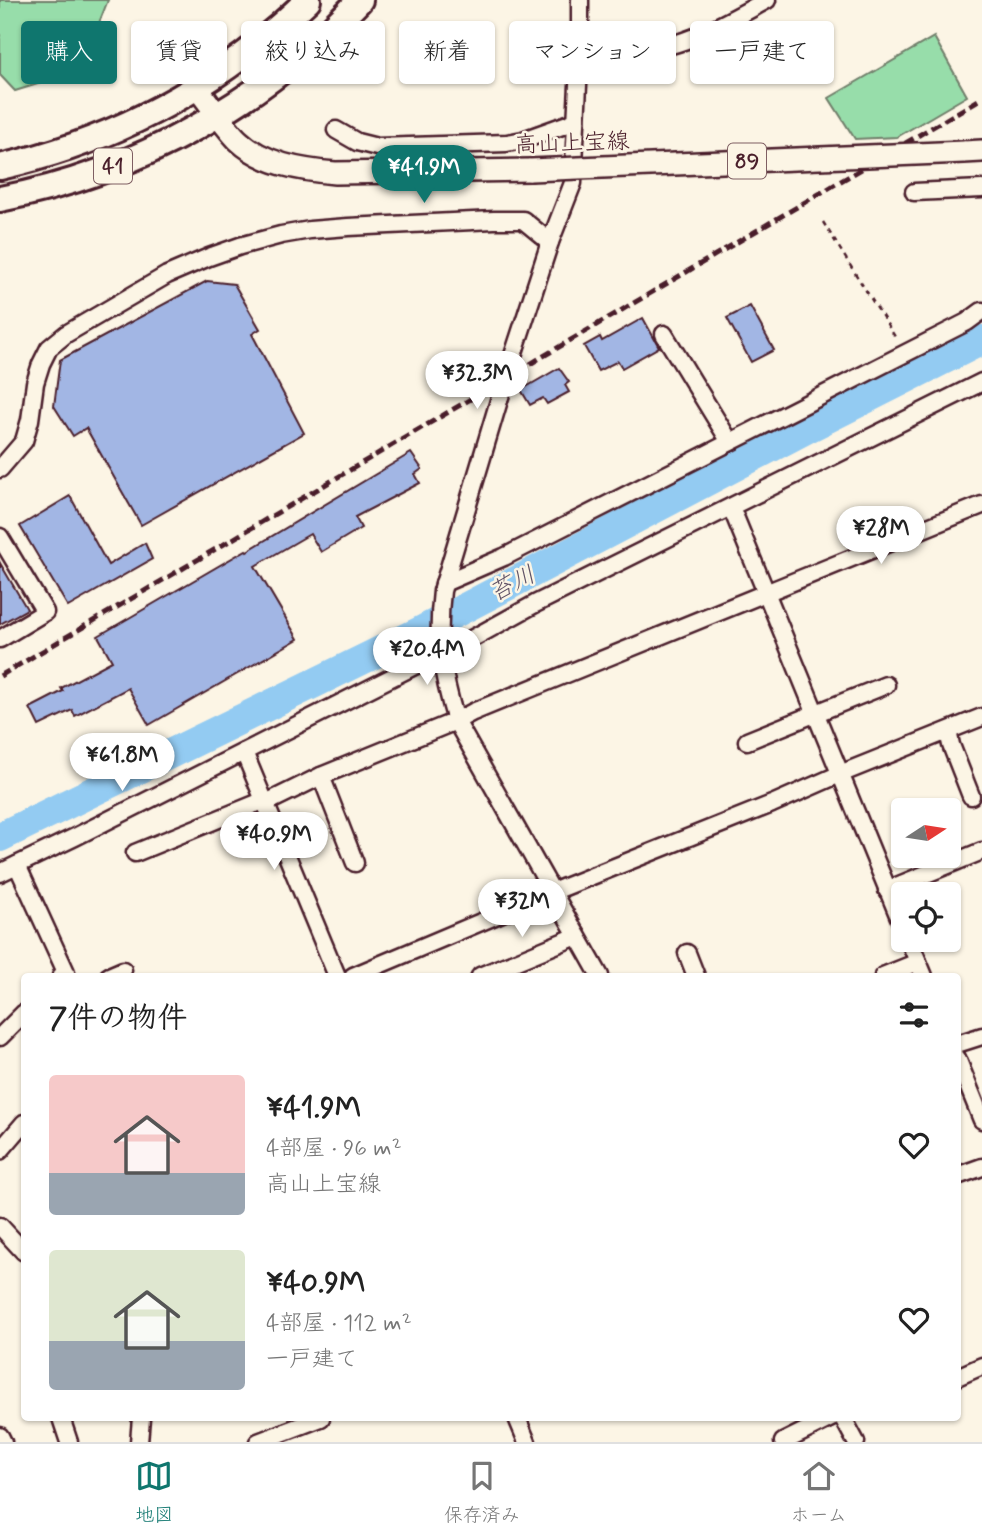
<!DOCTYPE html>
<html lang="ja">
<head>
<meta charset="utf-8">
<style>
  :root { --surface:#fff; --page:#f2f2f2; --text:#222; --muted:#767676; --line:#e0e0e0; --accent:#0f766e }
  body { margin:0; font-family:Mynerve,"Klee One",sans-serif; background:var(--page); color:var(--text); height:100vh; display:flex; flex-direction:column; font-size:26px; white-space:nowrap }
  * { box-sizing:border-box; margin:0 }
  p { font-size:23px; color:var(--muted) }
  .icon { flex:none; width:38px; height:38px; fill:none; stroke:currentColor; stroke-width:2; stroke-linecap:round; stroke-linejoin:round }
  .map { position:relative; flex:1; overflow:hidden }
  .drawer { position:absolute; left:21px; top:973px; width:940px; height:448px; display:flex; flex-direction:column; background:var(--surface); border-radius:7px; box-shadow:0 2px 5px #0004 }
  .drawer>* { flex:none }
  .guide { position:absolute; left:21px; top:21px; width:942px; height:63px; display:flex; gap:14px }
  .needle { width:46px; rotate:78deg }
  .buttons { position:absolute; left:891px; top:798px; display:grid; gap:14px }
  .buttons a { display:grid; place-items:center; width:70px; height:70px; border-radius:7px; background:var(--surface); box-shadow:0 2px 5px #0004; font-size:35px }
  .price { position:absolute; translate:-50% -60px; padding:0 16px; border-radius:24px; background:#fff; color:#222; font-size:23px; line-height:46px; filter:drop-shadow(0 2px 4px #0008) }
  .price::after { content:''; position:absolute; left:50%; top:42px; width:21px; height:16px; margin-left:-10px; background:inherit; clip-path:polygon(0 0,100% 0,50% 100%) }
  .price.active { background:var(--accent); color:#fff }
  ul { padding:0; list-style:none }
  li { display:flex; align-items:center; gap:21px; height:175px; padding:0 28px }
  li span { display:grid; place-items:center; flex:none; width:196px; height:140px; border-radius:7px; color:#555 }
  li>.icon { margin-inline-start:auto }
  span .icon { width:84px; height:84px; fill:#fffc; stroke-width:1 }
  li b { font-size:30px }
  h2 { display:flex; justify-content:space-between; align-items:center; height:84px; padding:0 28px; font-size:30px }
  .tag { padding:0 24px; border-radius:7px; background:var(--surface); box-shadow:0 2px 5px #0004; font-size:24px; line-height:63px }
  .tag.active { background:var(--accent); color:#fff }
  .menu { display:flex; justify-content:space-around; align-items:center; height:98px; border-top:2px solid var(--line); background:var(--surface); font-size:19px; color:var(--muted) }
  .menu a { display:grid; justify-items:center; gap:4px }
  .menu .active { color:var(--accent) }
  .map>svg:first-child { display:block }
  .green { fill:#97ddaa; stroke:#707e6a; stroke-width:2 }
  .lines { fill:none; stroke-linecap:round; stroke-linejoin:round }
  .river { stroke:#93cbf2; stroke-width:30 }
  .building { fill:#a2b6e4; stroke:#4a1f2b; stroke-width:2 }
  .minor-casing { stroke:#4a1f2b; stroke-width:21 }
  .major-casing { stroke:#4a1f2b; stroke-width:26 }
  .highway-casing { stroke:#4a1f2b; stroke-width:30 }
  .path { stroke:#4a1f2b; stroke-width:2.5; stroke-dasharray:5 5; stroke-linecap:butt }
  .minor { stroke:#fcf5e5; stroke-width:16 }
  .major { stroke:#fcf5e5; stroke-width:21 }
  .highway { stroke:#fcf5e5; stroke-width:24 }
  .rail { stroke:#4a1f2b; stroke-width:5; stroke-dasharray:10 5; stroke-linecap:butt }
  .major-bridge-casing { stroke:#4a1f2b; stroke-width:26; stroke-linecap:butt }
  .major-bridge { stroke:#fcf5e5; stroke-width:21 }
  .labels { text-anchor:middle; stroke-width:5; stroke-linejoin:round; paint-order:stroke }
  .shield { fill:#fcf5e5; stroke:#7f5f63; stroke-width:2 }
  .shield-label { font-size:21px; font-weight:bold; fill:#4a1f2b }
  .street-label { font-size:23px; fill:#4a1f2b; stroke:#fcf5e5 }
  .water-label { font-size:24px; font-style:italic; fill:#605367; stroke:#fcf5e5 }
</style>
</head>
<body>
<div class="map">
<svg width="982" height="1442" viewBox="0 0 982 1442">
  <rect width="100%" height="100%" fill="#fcf5e5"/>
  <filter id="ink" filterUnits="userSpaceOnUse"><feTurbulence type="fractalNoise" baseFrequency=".0143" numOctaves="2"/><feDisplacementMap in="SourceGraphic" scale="14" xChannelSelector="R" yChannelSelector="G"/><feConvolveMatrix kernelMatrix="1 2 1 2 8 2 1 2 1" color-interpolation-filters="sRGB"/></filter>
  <g filter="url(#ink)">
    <g class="green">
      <polygon points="0,0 108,0 80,71 15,91 0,75"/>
      <polygon points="934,37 967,96 897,137 855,139 829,98"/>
    </g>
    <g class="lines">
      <polyline class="river" points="0,837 417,633 808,428 982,340"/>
    </g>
    <g class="building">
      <polygon points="207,281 234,284 260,329 252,334 304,433 141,525 86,428 73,436 54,406 60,360"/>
      <polygon points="750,306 774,350 751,362 727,318"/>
      <polygon points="643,318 659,347 622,368 618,361 598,371 584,346 600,337 602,341"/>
      <polygon points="559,368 569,382 565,385 569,392 547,404 543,398 530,405 521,390"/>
      <polygon points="411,453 422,469 415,474 420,483 355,517 361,528 321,552 310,534 255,566 298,639 149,725 128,688 75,716 72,710 39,726 30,708 63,691 61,688 112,661 98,636 246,550 247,551"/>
      <polygon points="70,496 108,565 145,543 152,559 68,607 20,526"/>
      <polygon points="0,563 27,609 0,624"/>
    </g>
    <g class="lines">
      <g class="minor-casing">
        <g id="minor">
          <path d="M580 0V46L573 183 550 242 506 377 442 591C436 640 442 674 456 721L600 976"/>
          <path d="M580 46C596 48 613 51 629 51 680 51 725 23 767 0"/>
          <polyline points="336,130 357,142 377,147 507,143 523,140 576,121"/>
          <polyline points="914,192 982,189"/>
          <polyline points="664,334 730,442"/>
          <polyline points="0,469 24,441 30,420 35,383 41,364 49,348 66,334 167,275 209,257 240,246 281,235 310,230 348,227 494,220 523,220 550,242"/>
          <polyline points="731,507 903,927"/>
          <polyline points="0,537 45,612 0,639"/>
          <polyline points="444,583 504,557 967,322 982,311"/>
          <polyline points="948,731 951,745 971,796"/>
          <polyline points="747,741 886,685"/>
          <polyline points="244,752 337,976"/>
          <polyline points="321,776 355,863"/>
          <polyline points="266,803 321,776 456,721 473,712 982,505"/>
          <polyline points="135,853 265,800"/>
          <polyline points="17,865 66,972 61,976"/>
          <polyline points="0,873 75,837 440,653 455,648 535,604 982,382"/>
          <polyline points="887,890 982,851"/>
          <polyline points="909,940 924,976"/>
          <polyline points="687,953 696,976"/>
          <polyline points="109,976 123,970"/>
          <polyline points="353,976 552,892 772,804 840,774 982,717"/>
          <polyline points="480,976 577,936"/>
          <polyline points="883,976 918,962"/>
          <polyline points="0,1037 24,1013"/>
          <polyline points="957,1044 982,1036"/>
          <polyline points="957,1058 982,1120"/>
          <polyline points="0,1151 24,1123"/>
          <polyline points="957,1176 982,1167"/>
          <polyline points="0,1226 24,1252"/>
          <polyline points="957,1377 982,1366"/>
          <polyline points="61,1418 69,1442"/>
          <polyline points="517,1418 527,1442"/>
          <polyline points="843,1418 856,1442"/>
          <polyline points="0,1436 3,1442"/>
          <polyline points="139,1442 141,1418"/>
          <polyline points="258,1442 321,1418"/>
          <polyline points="783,1442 831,1418"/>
        </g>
      </g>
      <g class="major-casing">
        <g id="major">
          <path d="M197 88C210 104 224 126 238 140 263 164 301 170 335 173L530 170"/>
          <polyline points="964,152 982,151"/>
        </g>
      </g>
      <g class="highway-casing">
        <g id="highway">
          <path d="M0 167C119 140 220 85 308 0"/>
          <path d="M0 199C137 173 265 101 360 0"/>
        </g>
      </g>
      <polyline class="path" points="823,222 897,340"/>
      <use href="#minor" class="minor"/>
      <use href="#major" class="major"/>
      <use href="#highway" class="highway"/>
      <polyline class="rail" points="0,676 982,98"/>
      <g class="major-bridge-casing">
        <polyline id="major-bridge" points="530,170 964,152"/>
      </g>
      <use href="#major-bridge" class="major-bridge"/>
    </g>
  </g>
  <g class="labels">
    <g class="shield">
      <rect x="728" y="143.5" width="38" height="35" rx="5"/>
      <rect x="94" y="148.5" width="38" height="35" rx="5"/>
    </g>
    <g class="shield-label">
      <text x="747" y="168">89</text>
      <text x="113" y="173">41</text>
    </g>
    <g class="street-label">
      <text transform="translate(572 142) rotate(-2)" y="8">高山上宝線</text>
    </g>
    <g class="water-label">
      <text transform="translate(512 583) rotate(-27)" y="8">苔川</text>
    </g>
  </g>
</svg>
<div class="buttons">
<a><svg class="needle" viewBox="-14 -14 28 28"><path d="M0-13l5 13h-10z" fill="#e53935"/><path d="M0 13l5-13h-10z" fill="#767676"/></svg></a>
<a><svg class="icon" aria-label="locate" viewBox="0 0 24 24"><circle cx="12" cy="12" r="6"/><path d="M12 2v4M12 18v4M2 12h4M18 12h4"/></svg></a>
</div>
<b class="price active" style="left:424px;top:205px">¥41.9M</b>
<b class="price" style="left:477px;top:411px">¥32.3M</b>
<b class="price" style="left:881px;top:566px">¥28M</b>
<b class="price" style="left:427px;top:687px">¥20.4M</b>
<b class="price" style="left:122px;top:793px">¥61.8M</b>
<b class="price" style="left:274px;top:872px">¥40.9M</b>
<b class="price" style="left:522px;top:939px">¥32M</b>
<div class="guide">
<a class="tag active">購入</a>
<a class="tag">賃貸</a>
<a class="tag">絞り込み</a>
<a class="tag">新着</a>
<a class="tag">マンション</a>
<a class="tag">一戸建て</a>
</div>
<section class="drawer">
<h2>7件の物件<svg class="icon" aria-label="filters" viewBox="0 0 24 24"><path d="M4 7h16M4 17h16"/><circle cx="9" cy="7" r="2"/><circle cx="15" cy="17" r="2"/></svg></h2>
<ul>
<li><span style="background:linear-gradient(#f6c9c9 70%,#9aa5b1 0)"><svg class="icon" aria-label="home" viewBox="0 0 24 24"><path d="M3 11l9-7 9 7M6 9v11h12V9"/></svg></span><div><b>¥41.9M</b><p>4部屋 · 96 m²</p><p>高山上宝線</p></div><svg class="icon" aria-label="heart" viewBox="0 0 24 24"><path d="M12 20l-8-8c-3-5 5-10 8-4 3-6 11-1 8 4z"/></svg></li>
<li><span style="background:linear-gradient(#dfe7d0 65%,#9aa5b1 0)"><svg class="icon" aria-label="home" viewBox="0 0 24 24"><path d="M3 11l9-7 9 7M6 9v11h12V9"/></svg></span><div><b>¥40.9M</b><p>4部屋 · 112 m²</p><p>一戸建て</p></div><svg class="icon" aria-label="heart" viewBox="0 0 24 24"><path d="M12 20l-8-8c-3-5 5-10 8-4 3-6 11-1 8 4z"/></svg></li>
</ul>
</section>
</div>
<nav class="menu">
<a class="active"><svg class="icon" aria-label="map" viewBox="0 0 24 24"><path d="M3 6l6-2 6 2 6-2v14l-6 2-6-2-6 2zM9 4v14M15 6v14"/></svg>地図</a>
<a><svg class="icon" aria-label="saved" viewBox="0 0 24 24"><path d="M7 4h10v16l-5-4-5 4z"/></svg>保存済み</a>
<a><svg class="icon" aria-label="home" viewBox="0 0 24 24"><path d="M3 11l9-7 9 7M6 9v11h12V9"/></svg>ホーム</a>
</nav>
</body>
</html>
